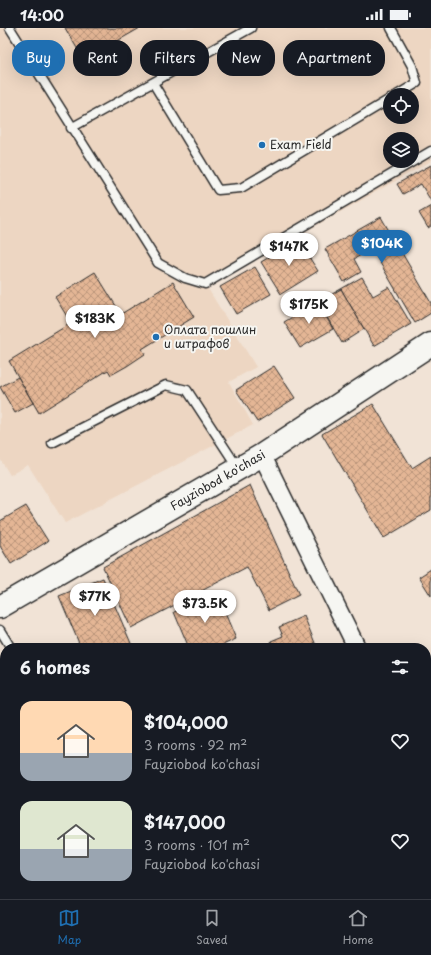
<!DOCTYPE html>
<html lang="en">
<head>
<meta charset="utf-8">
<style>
  :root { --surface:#171b24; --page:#20242c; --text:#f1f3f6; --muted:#9ea1a6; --line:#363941; --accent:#1f6fb2 }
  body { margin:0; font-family:"Playpen Sans",sans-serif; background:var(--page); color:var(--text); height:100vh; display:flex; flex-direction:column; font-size:15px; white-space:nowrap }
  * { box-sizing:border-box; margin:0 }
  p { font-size:13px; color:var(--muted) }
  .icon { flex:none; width:22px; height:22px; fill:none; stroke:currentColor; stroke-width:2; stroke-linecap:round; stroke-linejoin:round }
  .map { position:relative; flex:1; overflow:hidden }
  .panel { position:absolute; left:0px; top:615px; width:431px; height:256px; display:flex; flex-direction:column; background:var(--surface); border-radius:16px 16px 0 0; box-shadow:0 4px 16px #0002 }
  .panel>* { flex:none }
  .banner { position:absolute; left:12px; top:12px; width:407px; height:36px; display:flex; gap:8px }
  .fabs { position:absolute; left:383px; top:60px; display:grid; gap:8px }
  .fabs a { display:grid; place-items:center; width:36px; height:36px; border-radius:50%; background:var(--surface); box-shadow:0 4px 16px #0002; font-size:20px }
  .price { position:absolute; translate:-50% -34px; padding:0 9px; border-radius:14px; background:#fff; color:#222; font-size:13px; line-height:26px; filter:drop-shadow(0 1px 2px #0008) }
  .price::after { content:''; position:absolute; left:50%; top:24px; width:12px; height:9px; margin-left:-6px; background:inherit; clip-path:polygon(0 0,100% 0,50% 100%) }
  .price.selected { background:var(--accent); color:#fff }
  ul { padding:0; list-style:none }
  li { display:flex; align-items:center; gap:12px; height:100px; padding:0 20px }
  li span { display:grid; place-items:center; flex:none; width:112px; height:80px; border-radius:12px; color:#555 }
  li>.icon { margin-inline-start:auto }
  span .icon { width:48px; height:48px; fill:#fffc; stroke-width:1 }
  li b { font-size:17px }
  h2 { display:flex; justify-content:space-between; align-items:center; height:48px; padding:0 20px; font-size:17px }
  .chip { padding:0 14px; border-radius:16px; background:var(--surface); box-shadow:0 4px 16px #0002; font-size:14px; line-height:36px }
  .chip.selected { background:var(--accent); color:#fff }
  .status { display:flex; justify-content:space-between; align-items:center; height:28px; padding:0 20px; background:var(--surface); direction:ltr }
  .status svg { height:11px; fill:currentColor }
  .menu { display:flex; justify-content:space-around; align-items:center; height:56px; border-top:1px solid var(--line); background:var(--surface); font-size:11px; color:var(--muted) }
  .menu a { display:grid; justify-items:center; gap:2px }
  .menu .selected { color:var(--accent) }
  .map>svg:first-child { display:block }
  .built { fill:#edd6c2; fill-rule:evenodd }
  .building { fill:url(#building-cross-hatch); stroke:#2b2b2b }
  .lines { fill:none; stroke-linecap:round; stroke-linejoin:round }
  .lane-casing { stroke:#2b2b2b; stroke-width:11 }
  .street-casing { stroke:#2b2b2b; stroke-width:20 }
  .secondary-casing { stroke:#2b2b2b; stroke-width:25 }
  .lane { stroke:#f6f6f2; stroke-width:8 }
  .street { stroke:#f6f6f2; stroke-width:17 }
  .secondary { stroke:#f6f6f2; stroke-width:22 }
  .poi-dot { fill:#1f6fb2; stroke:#f6f6f2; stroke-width:1.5 }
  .labels { text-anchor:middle; stroke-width:4; stroke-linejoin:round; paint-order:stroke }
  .poi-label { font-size:12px; fill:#2b2b2b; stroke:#f6f6f2; text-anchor:start }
  .street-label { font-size:12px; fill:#2b2b2b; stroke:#f6f6f2 }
</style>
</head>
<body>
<div class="status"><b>14:00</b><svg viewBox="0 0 49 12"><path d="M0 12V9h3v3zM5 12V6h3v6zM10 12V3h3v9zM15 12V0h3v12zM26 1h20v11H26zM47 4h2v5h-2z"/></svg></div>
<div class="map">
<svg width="431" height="871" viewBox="0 0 431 871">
  <defs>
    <pattern id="building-cross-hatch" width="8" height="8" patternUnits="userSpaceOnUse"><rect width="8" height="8" fill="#e4b695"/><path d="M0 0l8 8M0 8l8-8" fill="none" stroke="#b9947a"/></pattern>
  </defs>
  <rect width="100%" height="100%" fill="#f1e3d6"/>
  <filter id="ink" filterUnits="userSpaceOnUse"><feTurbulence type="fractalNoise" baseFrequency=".025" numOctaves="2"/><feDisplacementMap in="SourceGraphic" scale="8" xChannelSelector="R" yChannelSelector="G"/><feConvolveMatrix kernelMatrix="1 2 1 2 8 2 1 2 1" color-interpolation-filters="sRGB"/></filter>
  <g filter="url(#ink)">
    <path class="built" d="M0 0H431V133L207 259 256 339 229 354 253 397 65 495 28 437 10 447 0 431ZM390 67H412V89H390ZM390 111H412V133H390Z"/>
    <g class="building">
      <polygon points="65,0 140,0 84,32"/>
      <polygon points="431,137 431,173 421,156 403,166 397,156"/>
      <polygon points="431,178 431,198 428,200 419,185"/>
      <polygon points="381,189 431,275 431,285 415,295 372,221 354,231 361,244 344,254 325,221"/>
      <polygon points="298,212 318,243 281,266 261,234"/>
      <polygon points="255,239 271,266 236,286 220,259"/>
      <polygon points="95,244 121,286 173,254 194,289 142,321 145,326 127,338 111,347 108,342 39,385 9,333 71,295 55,269"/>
      <polygon points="362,249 373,268 389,259 411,296 374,318 341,261"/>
      <polygon points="341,261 364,301 342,315 318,274"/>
      <polygon points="318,274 333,301 300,320 284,294"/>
      <polygon points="274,338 295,370 257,394 236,362"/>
      <polygon points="18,349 33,375 15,385 0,359"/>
      <polygon points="373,376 412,440 431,428 431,482 384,510 322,406"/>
      <polygon points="250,457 299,567 269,582 247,539 131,600 103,539"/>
      <polygon points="26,478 48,513 11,536 0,518 0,493"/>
      <polygon points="431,541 431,568 419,549"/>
      <polygon points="103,550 133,620 81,620 59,568"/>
      <polygon points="217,566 236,611 216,620 189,620 174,584"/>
      <polygon points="304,588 317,620 274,620 271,613 283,608 279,599"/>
      <polygon points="0,696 5,705 5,731 0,734"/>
      <polygon points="431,707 431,762 426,763 426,708"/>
      <polygon points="431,785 431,837 429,838 426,830 426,786"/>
      <polygon points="426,851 431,861 431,871 399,871 396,866 426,866"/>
      <polygon points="88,866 127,866 129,871 79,871"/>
      <polygon points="133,866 165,866 153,871 135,871"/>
      <polygon points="218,866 283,866 285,870 221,871"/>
    </g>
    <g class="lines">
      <g class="lane-casing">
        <g id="lane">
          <polyline points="10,0 158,235 185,250 205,256 431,123"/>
          <polyline points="391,0 412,38 417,55 397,67"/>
          <polyline points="153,55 218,162 241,160 390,71"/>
          <polyline points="71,100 251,0"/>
          <polyline points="52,415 166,357 187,362 238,440"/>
          <polyline points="0,602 11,620"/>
          <polyline points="0,759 5,756"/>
        </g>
      </g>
      <g class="street-casing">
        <g id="street">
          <polyline points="262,427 357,620"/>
          <polyline points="426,691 431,689"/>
          <polyline points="185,871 193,866"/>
        </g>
      </g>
      <g class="secondary-casing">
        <g id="secondary">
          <path id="s1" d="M0 579 262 427 431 316"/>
        </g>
      </g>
      <use href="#lane" class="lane"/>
      <use href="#street" class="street"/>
      <use href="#secondary" class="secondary"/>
    </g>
  </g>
  <g class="poi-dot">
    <circle cx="262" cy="117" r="4"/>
    <circle cx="156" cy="309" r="4"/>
  </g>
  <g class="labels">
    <g class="poi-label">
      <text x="270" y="121">Exam Field</text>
      <text x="164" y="306">Оплата пошлин<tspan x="164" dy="14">и штрафов</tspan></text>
    </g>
    <g class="street-label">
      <text dy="4" stroke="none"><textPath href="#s1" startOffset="252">Fayziobod ko'chasi</textPath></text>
    </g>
  </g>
</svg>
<div class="fabs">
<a><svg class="icon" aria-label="locate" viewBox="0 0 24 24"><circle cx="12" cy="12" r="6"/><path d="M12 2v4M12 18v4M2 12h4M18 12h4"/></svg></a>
<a><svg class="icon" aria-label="layers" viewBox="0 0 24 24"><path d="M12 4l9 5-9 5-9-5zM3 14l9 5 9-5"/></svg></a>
</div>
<b class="price selected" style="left:382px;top:236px">$104K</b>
<b class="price" style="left:289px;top:239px">$147K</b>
<b class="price" style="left:309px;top:297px">$175K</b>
<b class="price" style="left:95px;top:311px">$183K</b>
<b class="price" style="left:95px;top:589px">$77K</b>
<b class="price" style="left:205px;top:596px">$73.5K</b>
<div class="banner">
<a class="chip selected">Buy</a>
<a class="chip">Rent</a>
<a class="chip">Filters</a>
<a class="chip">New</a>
<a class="chip">Apartment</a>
</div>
<section class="panel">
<h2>6 homes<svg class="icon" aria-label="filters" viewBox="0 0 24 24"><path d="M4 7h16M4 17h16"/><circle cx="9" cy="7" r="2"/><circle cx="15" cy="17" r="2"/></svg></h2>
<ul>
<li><span style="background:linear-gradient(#ffd9b3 65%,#9aa5b1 0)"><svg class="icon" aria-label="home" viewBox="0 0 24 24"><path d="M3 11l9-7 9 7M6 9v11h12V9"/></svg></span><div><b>$104,000</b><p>3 rooms · 92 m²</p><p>Fayziobod ko'chasi</p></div><svg class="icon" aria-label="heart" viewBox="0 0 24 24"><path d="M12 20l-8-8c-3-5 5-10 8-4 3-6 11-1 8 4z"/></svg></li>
<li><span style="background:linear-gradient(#dfe7d0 60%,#9aa5b1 0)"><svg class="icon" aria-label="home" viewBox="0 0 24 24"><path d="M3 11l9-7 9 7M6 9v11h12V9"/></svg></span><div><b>$147,000</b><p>3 rooms · 101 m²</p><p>Fayziobod ko'chasi</p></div><svg class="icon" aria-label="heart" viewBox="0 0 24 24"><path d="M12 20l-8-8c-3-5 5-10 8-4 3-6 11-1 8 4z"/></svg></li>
</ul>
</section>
</div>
<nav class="menu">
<a class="selected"><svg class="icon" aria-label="map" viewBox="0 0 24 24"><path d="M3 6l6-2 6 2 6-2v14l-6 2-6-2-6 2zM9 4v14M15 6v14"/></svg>Map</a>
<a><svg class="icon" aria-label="saved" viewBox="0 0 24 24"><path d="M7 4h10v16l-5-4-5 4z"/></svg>Saved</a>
<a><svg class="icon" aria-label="home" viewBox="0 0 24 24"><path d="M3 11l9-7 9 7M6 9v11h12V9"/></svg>Home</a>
</nav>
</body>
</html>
